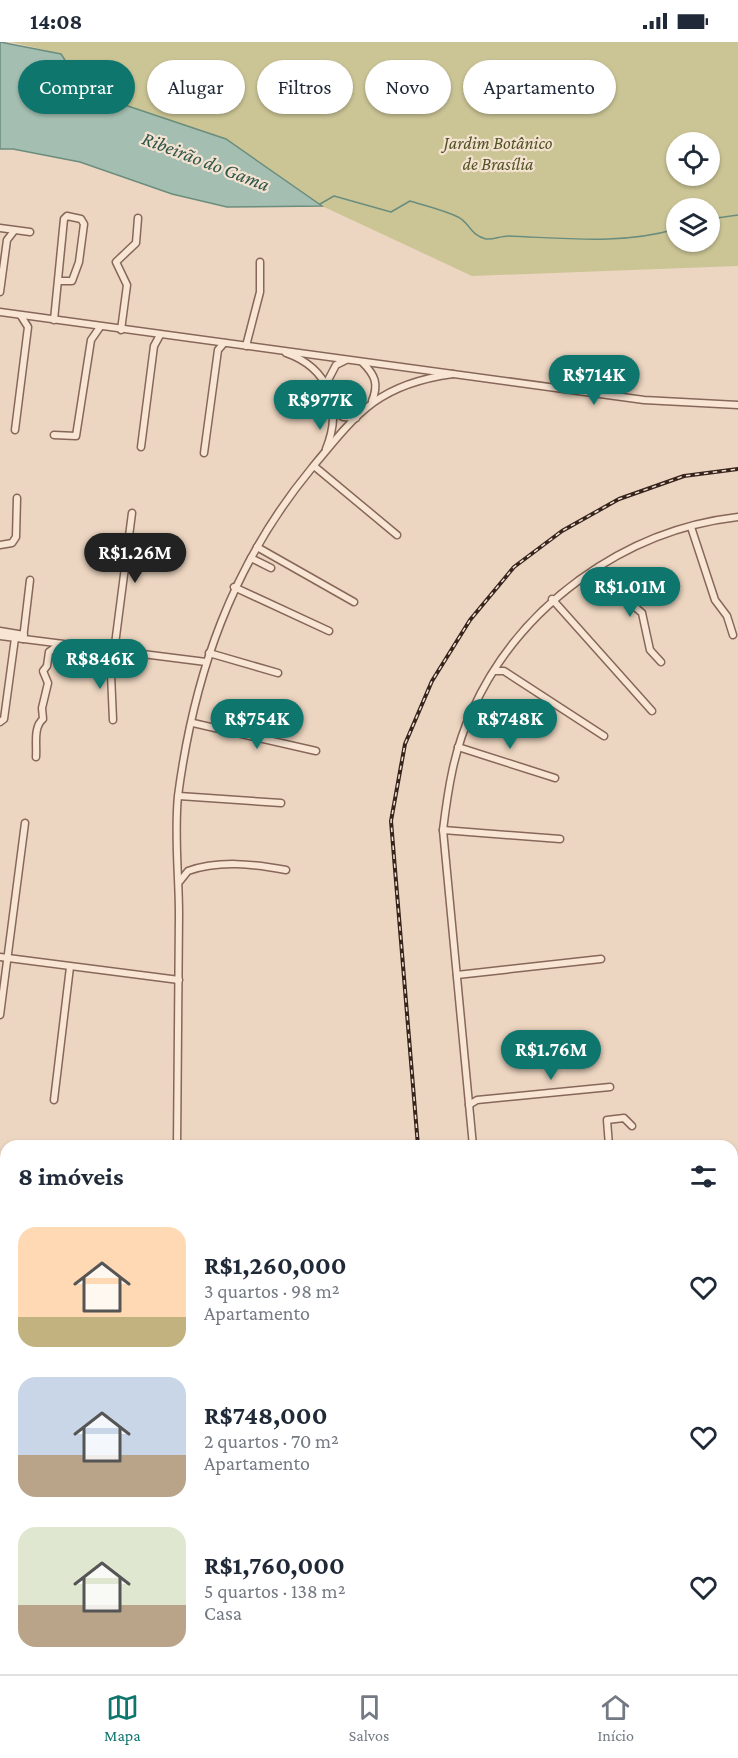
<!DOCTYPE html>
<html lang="pt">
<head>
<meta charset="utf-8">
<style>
  :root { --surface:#fff; --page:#f2f2f3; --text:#1f2937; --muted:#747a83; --line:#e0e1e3; --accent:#0f766e }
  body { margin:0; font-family:"Crimson Pro",serif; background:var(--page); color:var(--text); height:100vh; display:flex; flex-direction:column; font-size:22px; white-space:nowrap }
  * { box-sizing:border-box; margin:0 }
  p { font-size:20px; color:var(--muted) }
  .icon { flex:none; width:33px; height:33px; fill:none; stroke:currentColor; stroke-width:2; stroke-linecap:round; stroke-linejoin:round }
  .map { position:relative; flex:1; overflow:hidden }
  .drawer { position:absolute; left:0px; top:1098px; width:738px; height:534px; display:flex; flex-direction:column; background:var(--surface); border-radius:18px 18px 0 0; box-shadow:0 2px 4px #0004 }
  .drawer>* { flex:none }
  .guide { position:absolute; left:18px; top:18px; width:702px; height:54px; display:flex; gap:12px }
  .tools { position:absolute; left:666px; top:90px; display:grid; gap:12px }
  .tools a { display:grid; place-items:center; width:54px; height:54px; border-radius:50%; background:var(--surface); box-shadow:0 2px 4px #0004; font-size:30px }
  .price { position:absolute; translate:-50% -51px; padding:0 14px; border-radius:21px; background:var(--accent); color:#fff; font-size:20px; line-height:39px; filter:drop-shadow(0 2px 3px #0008) }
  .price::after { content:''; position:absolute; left:50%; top:36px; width:18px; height:14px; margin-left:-9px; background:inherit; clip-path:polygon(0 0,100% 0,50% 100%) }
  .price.active { background:#222; color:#fff }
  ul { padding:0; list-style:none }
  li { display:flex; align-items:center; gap:18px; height:150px; padding:0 18px }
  li span { display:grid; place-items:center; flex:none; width:168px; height:120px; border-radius:18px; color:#555 }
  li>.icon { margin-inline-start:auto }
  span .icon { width:72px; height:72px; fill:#fffc; stroke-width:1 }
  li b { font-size:26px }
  h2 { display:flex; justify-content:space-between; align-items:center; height:72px; padding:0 18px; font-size:26px }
  .tag { padding:0 21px; border-radius:27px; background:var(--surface); box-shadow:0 2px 4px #0004; font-size:21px; line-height:54px }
  .tag.active { background:var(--accent); color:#fff }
  .status { display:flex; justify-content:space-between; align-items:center; height:42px; padding:0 30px; background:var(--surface); direction:ltr }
  .status svg { height:16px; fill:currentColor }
  .tabs { display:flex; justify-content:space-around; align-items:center; height:84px; border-top:2px solid var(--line); background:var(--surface); font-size:16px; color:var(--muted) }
  .tabs a { display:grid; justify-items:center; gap:3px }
  .tabs .active { color:var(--accent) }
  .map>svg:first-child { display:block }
  .green { fill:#cbc596; fill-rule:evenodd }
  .water { fill:#a4bfb1; stroke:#6b8d7d; stroke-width:1.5 }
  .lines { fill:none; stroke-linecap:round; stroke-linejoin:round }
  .stream { stroke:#6b8d7d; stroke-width:1.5 }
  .minor-casing { stroke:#866759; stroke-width:9 }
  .minor { stroke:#f8e5d4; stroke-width:6 }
  .rail-casing { stroke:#36241d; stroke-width:4 }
  .rail { stroke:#f4e2d1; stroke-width:1.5; stroke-dasharray:4.5; stroke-linecap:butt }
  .labels { text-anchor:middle; stroke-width:4.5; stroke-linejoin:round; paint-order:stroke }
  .park-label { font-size:18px; font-style:italic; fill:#515224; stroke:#f4e2d1 }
  .water-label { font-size:20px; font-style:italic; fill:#2d564a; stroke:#f4e2d1 }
</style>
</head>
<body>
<div class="status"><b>14:08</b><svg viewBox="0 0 49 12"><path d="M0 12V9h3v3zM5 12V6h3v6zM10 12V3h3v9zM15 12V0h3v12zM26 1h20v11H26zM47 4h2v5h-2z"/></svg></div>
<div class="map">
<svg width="738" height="1632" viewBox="0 0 738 1632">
  <rect width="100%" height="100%" fill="#edd6c1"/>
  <path class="green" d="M11 0H738V224L472 234 322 164 267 126 156 73 104 56 76 35 61 12ZM676 100H710V134H676ZM676 166H710V200H676Z"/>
  <polygon class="water" points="0,0 61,12 76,35 104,56 226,97 322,164 227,165 172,152 80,120 13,107 0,107"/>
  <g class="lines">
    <g class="stream">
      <path d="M320 162 334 154 391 170 410 159C426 164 443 168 458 175 469 180 471 194 486 197 493 198 501 194 508 194 564 196 622 203 676 187"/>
      <polyline points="710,177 738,173"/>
      <polyline points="0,1119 6,1120"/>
      <polyline points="732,1269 738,1270"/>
    </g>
    <g class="minor-casing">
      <g id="minor">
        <polyline points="0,186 30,190"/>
        <polyline points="0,250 7,198 14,189"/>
        <polyline points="0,270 644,358 738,363"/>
        <polyline points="54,278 64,177 67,174 81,177 84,182 79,220 72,239 58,239"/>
        <polyline points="121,288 127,243 116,220 136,201 138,176"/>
        <polyline points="246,304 260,250 260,220"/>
        <path d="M286 311C329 326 343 365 326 407"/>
        <path d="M363 321C375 333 379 342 372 359"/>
        <polyline points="326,342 336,323 346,318"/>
        <polyline points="335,370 343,375 356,376"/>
        <polyline points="15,388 28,285 21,274"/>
        <polyline points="54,393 76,394 91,298 100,285"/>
        <polyline points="141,405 154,304 160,293"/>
        <polyline points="204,411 218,308 224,301"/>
        <polyline points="314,424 397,493"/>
        <polyline points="691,485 715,558 727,574 733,593"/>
        <polyline points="0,503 12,501 16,495 17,456"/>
        <polyline points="257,505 354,560"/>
        <polyline points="251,516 271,526"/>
        <polyline points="593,529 642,571 650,608 661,620"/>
        <polyline points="234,545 329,589"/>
        <polyline points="552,557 652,669"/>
        <polyline points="0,589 24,593"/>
        <polyline points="0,594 206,620"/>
        <polyline points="23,597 30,538"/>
        <polyline points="110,609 113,678"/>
        <polyline points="114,610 132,471"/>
        <polyline points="209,611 278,631"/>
        <polyline points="494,629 504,629 604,694"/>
        <polyline points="0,680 4,677 15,596"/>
        <polyline points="193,681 316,709"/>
        <polyline points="458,705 555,736"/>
        <path d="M36 715C37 703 33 685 43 677L42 666 48 641 43 629 47 624 49 610 60 602"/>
        <polyline points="179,754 281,761"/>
        <polyline points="443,788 560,797"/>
        <path d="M180 839 188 829C219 818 254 822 286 828"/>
        <polyline points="0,915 179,938"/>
        <polyline points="457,933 601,917"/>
        <polyline points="0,973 25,781"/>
        <polyline points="54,1058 70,925"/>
        <polyline points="469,1063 477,1058 610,1045"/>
        <path d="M177 1104C178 1027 179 950 179 872 179 834 174 793 178 754 194 632 232 523 311 427 357 371 378 342 453 332"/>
        <path d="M473 1104 443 788C448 747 454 707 472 669 519 564 624 488 738 475"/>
        <polyline points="609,1104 607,1078 624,1076 632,1084"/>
        <polyline points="0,1234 6,1233"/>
        <polyline points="736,1407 738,1409"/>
        <polyline points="732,1518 738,1516"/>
        <polyline points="0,1525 6,1524"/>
        <polyline points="732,1542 738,1548"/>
        <polyline points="732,1617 738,1611"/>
        <polyline points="40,1626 41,1632"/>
        <polyline points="105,1626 106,1630"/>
        <polyline points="172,1626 174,1632"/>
        <polyline points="410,1626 412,1632"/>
        <polyline points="717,1632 723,1626"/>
      </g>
    </g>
    <use href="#minor" class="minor"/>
    <g class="rail-casing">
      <g id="rail">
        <polyline points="418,1104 391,779 405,702 432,639 470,578 514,525 562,489 619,457 684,434 738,427"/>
        <polyline points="0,1471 6,1470"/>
      </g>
    </g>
    <use href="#rail" class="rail"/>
  </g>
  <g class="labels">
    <g class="park-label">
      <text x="498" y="107">Jardim Botânico<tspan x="498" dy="21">de Brasília</tspan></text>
    </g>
    <g class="water-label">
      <text transform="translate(206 119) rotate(21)" y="7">Ribeirão do Gama</text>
    </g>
  </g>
</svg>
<div class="tools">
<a><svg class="icon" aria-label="locate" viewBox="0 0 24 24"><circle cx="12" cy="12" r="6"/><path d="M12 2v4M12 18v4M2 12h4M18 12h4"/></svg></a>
<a><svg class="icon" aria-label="layers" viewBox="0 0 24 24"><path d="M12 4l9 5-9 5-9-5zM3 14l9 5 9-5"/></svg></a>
</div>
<b class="price" style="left:594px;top:364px">R$714K</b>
<b class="price" style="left:320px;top:389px">R$977K</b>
<b class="price active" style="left:135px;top:542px">R$1.26M</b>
<b class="price" style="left:630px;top:576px">R$1.01M</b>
<b class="price" style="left:100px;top:648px">R$846K</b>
<b class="price" style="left:257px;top:708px">R$754K</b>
<b class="price" style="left:510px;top:708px">R$748K</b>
<b class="price" style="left:551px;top:1039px">R$1.76M</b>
<div class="guide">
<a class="tag active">Comprar</a>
<a class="tag">Alugar</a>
<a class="tag">Filtros</a>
<a class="tag">Novo</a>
<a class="tag">Apartamento</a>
</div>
<section class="drawer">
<h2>8 imóveis<svg class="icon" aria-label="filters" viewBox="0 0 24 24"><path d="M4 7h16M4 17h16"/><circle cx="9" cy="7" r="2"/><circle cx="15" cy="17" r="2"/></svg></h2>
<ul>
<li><span style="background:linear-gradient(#ffd9b3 75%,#c2b280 0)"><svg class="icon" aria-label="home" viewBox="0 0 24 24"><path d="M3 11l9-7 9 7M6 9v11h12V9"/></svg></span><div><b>R$1,260,000</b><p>3 quartos · 98 m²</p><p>Apartamento</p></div><svg class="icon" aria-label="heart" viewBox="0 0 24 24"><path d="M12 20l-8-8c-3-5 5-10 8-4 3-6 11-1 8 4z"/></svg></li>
<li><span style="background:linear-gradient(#c9d6e8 65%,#b9a48a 0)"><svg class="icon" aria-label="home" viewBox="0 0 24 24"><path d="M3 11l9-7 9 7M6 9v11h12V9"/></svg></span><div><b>R$748,000</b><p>2 quartos · 70 m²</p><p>Apartamento</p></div><svg class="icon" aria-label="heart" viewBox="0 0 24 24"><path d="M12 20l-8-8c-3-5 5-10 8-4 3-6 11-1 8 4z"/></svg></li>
<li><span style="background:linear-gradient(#dfe7d0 65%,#b9a48a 0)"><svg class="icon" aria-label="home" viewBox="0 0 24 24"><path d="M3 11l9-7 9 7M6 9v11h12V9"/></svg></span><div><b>R$1,760,000</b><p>5 quartos · 138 m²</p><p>Casa</p></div><svg class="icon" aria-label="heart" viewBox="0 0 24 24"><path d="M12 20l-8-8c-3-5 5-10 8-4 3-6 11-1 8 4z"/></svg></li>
</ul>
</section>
</div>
<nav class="tabs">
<a class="active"><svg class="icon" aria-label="map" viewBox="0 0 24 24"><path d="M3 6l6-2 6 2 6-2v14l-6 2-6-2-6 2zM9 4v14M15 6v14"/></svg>Mapa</a>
<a><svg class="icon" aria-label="saved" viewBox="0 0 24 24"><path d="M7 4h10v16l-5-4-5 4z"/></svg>Salvos</a>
<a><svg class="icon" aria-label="home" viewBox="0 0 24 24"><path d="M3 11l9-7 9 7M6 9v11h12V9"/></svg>Início</a>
</nav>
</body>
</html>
